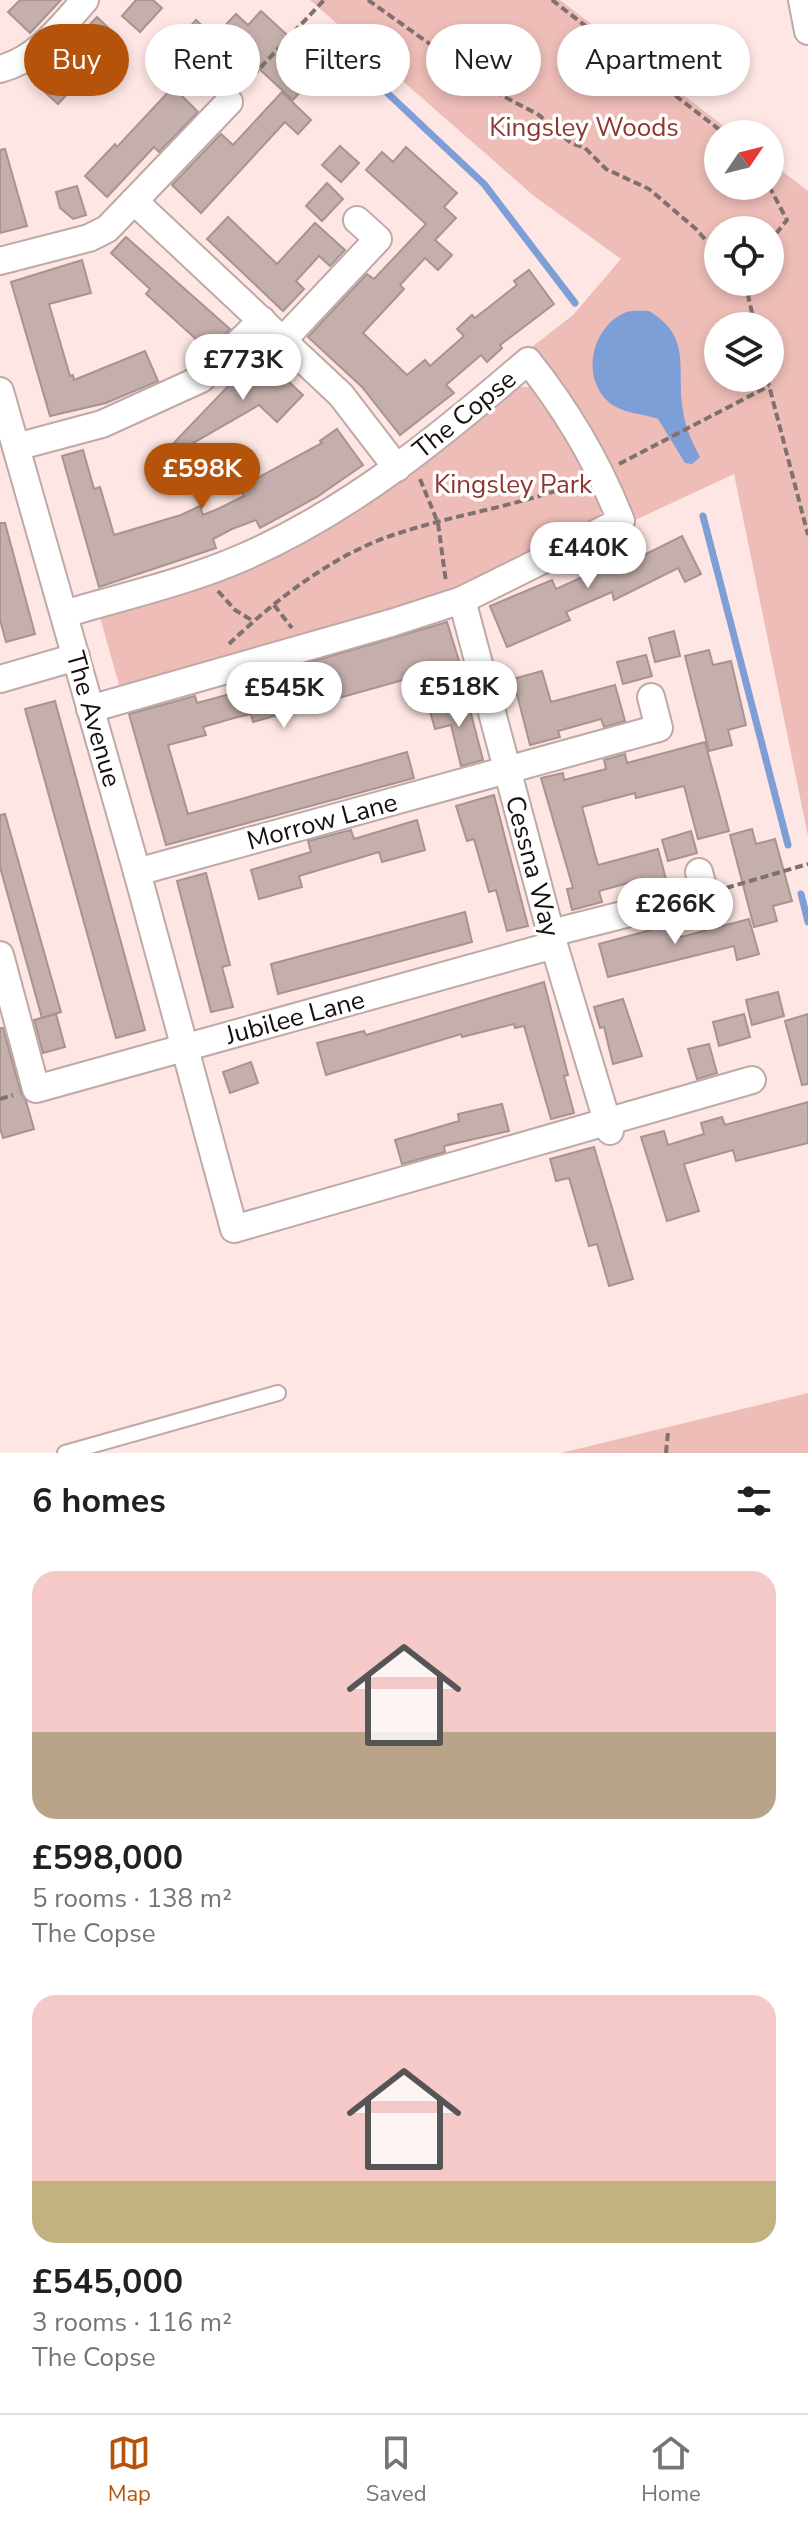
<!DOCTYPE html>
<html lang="en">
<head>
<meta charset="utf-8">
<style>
  :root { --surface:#fff; --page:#f2f2f2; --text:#202124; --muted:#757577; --line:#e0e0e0; --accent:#b45309 }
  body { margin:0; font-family:"Nunito Sans",sans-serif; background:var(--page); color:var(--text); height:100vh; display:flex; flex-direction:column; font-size:30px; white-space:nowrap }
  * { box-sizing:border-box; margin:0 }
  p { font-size:26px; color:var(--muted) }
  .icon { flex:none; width:44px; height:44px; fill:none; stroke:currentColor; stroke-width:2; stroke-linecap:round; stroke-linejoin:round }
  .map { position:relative; height:1453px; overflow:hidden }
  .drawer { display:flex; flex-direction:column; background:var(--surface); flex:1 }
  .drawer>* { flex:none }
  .hud { position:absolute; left:24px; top:24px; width:760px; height:72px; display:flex; gap:16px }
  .needle { width:52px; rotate:55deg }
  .tools { position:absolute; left:704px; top:120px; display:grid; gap:16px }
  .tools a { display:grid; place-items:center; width:80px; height:80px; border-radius:50%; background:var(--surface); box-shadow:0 4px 12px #0003; font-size:40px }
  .price { position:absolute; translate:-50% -68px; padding:0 18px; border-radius:28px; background:#fff; color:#222; font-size:26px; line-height:52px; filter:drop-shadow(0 2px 4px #0008) }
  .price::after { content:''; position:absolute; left:50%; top:48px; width:24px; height:18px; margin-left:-12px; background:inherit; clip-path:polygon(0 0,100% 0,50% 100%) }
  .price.current { background:var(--accent); color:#fff }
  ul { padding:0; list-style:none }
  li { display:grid; align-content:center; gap:16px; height:424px; padding:0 32px }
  li span { display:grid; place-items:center; height:248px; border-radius:24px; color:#555 }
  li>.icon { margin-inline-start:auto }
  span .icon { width:144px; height:144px; fill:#fffc; stroke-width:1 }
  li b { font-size:34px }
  h2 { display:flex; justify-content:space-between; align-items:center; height:96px; padding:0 32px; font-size:34px }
  .pill { padding:0 28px; border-radius:36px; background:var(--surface); box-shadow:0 4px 12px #0003; font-size:28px; line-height:72px }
  .pill.current { background:var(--accent); color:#fff }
  .tabs { display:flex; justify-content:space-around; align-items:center; height:112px; border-top:2px solid var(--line); background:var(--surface); font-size:22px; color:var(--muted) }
  .tabs a { display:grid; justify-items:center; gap:4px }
  .tabs .current { color:var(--accent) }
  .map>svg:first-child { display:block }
  .green { fill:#eebdb7; fill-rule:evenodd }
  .water { fill:#7e9ed7 }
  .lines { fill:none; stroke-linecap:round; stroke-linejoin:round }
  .stream { stroke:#7e9ed7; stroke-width:7 }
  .building { fill:#c5afac; stroke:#a99390; stroke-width:2 }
  .lane-casing { stroke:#bfa9a6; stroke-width:18 }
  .street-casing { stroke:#bfa9a6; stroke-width:30 }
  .path { stroke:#7f716f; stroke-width:4; stroke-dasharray:8 4; stroke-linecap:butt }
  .lane { stroke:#fff; stroke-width:14 }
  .street { stroke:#fff; stroke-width:26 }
  .labels { text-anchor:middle; stroke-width:7; stroke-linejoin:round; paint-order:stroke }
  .park-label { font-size:26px; fill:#8f3630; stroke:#fff }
  .street-label { font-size:26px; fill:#150e0d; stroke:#fff }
</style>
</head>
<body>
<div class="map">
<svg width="808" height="1453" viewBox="0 0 808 1453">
  <rect width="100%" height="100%" fill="#fde6e3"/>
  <g class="green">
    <path d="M310 0H560L734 134H718V186H770V162L808 191V836L734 474 631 522 576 407 532 347 573 315 621 259 534 196ZM718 230H770V282H718ZM718 326H770V378H718Z"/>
    <polygon points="520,387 534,387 545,397 600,496 601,513 593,524 488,575 448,590 369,617 120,688 99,614 214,584 271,557 415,470 478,421 506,394"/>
    <polygon points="808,1393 808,1453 561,1453"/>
  </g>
  <path class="water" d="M649 311C693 337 676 370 683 410 685 427 692 442 700 457L692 464 685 463 658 419C644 414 629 414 616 407 580 386 588 330 624 313 630 310 642 311 649 311Z"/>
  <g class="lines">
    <g class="stream">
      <polyline points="330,39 484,184 575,303"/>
      <polyline points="703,516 788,845"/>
      <polyline points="801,894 808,922"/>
    </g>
  </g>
  <g class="building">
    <polygon points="20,0 61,0 30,33 8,12"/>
    <polygon points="136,0 153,0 162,8 140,32 122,16"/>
    <polygon points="261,11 310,56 296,72 308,83 293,100 219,32 236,14 248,25"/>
    <polygon points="97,17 119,38 58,104 35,83"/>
    <polygon points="196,20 212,35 195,54 179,39"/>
    <polygon points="186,48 203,64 182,86 165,71"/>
    <polygon points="173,87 198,112 159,152 154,147 107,197 85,176 115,144 117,147"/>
    <polygon points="282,92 311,120 298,134 285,122 201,213 172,185 221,134 233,145"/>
    <polygon points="340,146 359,163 341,182 322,165"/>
    <polygon points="406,147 457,193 444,207 456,218 435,240 452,255 438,270 425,258 400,285 404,289 363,333 407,375 425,360 430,366 464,336 457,329 472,315 475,318 517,285 514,281 529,270 554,304 500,345 502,348 487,362 481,355 446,385 454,393 400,435 362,387 308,337 367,274 374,279 426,224 366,170 382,152 393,162"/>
    <polygon points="5,149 27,226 0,233 0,150"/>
    <polygon points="327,183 343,199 322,221 306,206"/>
    <polygon points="77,186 86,215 73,219 60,208 56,192"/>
    <polygon points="228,217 277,264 315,223 345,250 330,266 319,256 296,281 304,289 283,311 207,239"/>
    <polygon points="126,237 230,329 208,350 146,294 150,289 111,253"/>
    <polygon points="82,260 91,293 49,304 70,376 73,375 74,380 145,351 158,381 106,403 50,416 11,282"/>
    <polygon points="259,354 303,395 277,422 259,405 169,457 165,452"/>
    <polygon points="337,429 363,465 317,497 260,528 256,520 232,529 213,539 216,548 99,587 62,456 83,450 94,489 100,487 114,535 181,515 200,506 203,515 220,508 244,496 239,488 322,443 320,441"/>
    <polygon points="0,523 5,523 35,634 6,642 0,620"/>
    <polygon points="682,536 701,574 685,582 678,568 614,600 612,592 566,612 570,620 507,647 490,606 552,580 556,589 601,569 596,559 615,551 622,566"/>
    <polygon points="447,622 460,664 253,722 251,714 234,718 203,727 206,735 168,745 188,814 407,752 414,778 166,845 129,714 195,696 197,703 245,690 243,682"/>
    <polygon points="674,631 680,656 655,662 649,638"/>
    <polygon points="709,650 713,665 731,661 746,725 728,730 732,745 709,751 685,656"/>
    <polygon points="646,655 652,676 623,684 617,662"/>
    <polygon points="542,671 551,702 615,685 625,721 604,727 601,719 558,731 560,737 530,745 513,679"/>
    <polygon points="467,698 483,760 461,766 451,725 435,729 429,708"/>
    <polygon points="55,701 145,1030 116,1038 25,709"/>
    <polygon points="705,742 729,831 698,839 684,786 636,798 635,793 582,807 598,865 658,849 668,887 647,892 643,879 599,891 602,902 572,910 567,889 573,888 541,778 563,773 564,780 606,769 604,760 625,754 627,763"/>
    <polygon points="494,795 528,926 507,931 496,890 489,892 474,839 467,841 456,806"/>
    <polygon points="5,814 61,1012 42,1018 0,867 0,815"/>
    <polygon points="417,820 425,850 382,862 379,852 299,876 302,887 259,899 251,870 311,852 308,841 351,830 354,839"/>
    <polygon points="752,829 756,844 775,839 792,901 773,906 777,921 754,927 730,835"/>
    <polygon points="691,831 697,853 668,861 662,840"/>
    <polygon points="206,873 230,965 222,967 233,1007 211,1012 177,881"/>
    <polygon points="465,912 472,942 278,994 271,964"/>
    <polygon points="749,919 759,954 737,960 734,946 608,977 599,944 677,923 681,937"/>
    <polygon points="544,982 568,1075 564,1076 574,1113 551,1119 524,1026 515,1028 514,1024 462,1037 461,1034 326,1075 317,1043 364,1031 366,1035"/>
    <polygon points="778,992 784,1016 752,1025 746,1000"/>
    <polygon points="623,999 642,1056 613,1064 604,1027 600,1028 594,1007"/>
    <polygon points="56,1014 65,1047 43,1053 34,1020"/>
    <polygon points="744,1014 750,1037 719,1046 713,1022"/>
    <polygon points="808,1014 808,1084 802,1085 785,1021"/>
    <polygon points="0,1028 3,1028 21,1093 26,1101 34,1129 3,1138 0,1128"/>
    <polygon points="709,1044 717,1073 697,1079 688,1049"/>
    <polygon points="251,1062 258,1083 230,1093 223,1072"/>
    <polygon points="808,1102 808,1143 736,1161 733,1150 684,1164 699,1211 667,1221 641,1137 664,1131 668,1145 704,1134 701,1123 722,1117 725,1125"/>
    <polygon points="502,1104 509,1131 444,1146 445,1152 402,1164 395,1140 459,1121 458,1114"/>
    <polygon points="594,1147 633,1279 609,1286 597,1244 589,1246 569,1178 556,1181 550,1159"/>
  </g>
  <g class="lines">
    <g class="lane-casing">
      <polyline id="lane" points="65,1453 278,1393"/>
    </g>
    <g class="street-casing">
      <g id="street">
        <polyline points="802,0 808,31"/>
        <path d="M0 69C38 59 60 28 85 0"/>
        <polyline points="134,201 229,102"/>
        <polyline points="0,261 89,238 107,229 134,201 341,395 397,468"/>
        <polyline points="283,340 378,239 357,220"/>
        <polyline points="0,391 137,872 234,1229 752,1080"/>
        <polyline points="16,447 102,424 201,379 262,320"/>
        <polyline points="462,600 554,945 610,1131"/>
        <path d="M64 614C124 596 187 582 244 557 351 510 441 436 528 361 567 410 598 462 621 521L462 600 391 623 90 709"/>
        <polyline points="0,679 76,657"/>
        <polyline points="137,872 659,728 651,697"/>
        <polyline points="699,872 710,913"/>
        <polyline points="551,933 705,894"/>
        <polyline points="0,955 36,1089 554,945"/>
      </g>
    </g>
    <g class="path">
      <polyline points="368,0 503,96 539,115 571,143 585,148 606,169 649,189 696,229 718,254"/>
      <polyline points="552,0 725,134"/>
      <polyline points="244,85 324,0"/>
      <polyline points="769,186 787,220 770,241"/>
      <polyline points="745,282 755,326"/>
      <polyline points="767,378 808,535"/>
      <polyline points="619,464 769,386"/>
      <polyline points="420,479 438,523 446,582"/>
      <polyline points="218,591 235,610 253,621"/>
      <polyline points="274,605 292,628"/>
      <path d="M229 644C275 600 334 554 396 534 456 514 519 506 578 483"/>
      <polyline points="726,888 808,864"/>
      <polyline points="0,1099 13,1095"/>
      <polyline points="666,1453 668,1432"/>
    </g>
    <use href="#lane" class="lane"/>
    <use href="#street" class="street"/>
  </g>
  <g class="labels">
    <g class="park-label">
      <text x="584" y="136">Kingsley Woods</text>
      <text x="513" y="493">Kingsley Park</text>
    </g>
    <g class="street-label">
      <text transform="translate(464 414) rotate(-39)" y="9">The Copse</text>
      <text transform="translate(94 719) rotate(74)" y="9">The Avenue</text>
      <text transform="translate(322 821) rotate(-15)" y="9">Morrow Lane</text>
      <text transform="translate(533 866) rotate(75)" y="9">Cessna Way</text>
      <text transform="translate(295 1017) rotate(-15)" y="9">Jubilee Lane</text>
    </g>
  </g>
</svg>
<div class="tools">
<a><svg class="needle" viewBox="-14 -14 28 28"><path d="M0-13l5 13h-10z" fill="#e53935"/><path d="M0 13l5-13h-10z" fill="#757577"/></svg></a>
<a><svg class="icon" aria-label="locate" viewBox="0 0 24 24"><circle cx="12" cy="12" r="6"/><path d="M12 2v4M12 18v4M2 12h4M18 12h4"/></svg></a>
<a><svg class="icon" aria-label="layers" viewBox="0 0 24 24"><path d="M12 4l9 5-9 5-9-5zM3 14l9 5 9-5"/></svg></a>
</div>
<b class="price" style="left:243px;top:402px">£773K</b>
<b class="price current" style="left:202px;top:511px">£598K</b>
<b class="price" style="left:588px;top:590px">£440K</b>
<b class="price" style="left:459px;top:729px">£518K</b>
<b class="price" style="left:284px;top:730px">£545K</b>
<b class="price" style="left:675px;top:946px">£266K</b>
<div class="hud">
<a class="pill current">Buy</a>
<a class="pill">Rent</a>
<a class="pill">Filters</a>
<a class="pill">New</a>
<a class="pill">Apartment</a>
</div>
</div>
<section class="drawer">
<h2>6 homes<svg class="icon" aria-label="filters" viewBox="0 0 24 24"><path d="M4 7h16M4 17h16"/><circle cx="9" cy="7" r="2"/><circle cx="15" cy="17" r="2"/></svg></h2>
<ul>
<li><span style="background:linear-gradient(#f6c9c9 65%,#b9a48a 0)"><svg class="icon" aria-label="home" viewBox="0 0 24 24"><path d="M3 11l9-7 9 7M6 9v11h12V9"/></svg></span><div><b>£598,000</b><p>5 rooms · 138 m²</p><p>The Copse</p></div></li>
<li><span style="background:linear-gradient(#f6c9c9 75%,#c2b280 0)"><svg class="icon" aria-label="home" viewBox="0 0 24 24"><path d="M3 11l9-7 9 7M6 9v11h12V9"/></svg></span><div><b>£545,000</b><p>3 rooms · 116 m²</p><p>The Copse</p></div></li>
</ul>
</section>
<nav class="tabs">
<a class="current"><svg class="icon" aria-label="map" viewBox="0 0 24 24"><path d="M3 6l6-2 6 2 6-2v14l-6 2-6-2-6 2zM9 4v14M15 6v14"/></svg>Map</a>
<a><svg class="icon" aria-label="saved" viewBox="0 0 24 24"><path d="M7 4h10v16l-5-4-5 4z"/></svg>Saved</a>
<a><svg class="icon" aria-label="home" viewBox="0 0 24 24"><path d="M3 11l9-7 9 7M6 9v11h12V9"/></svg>Home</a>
</nav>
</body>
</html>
